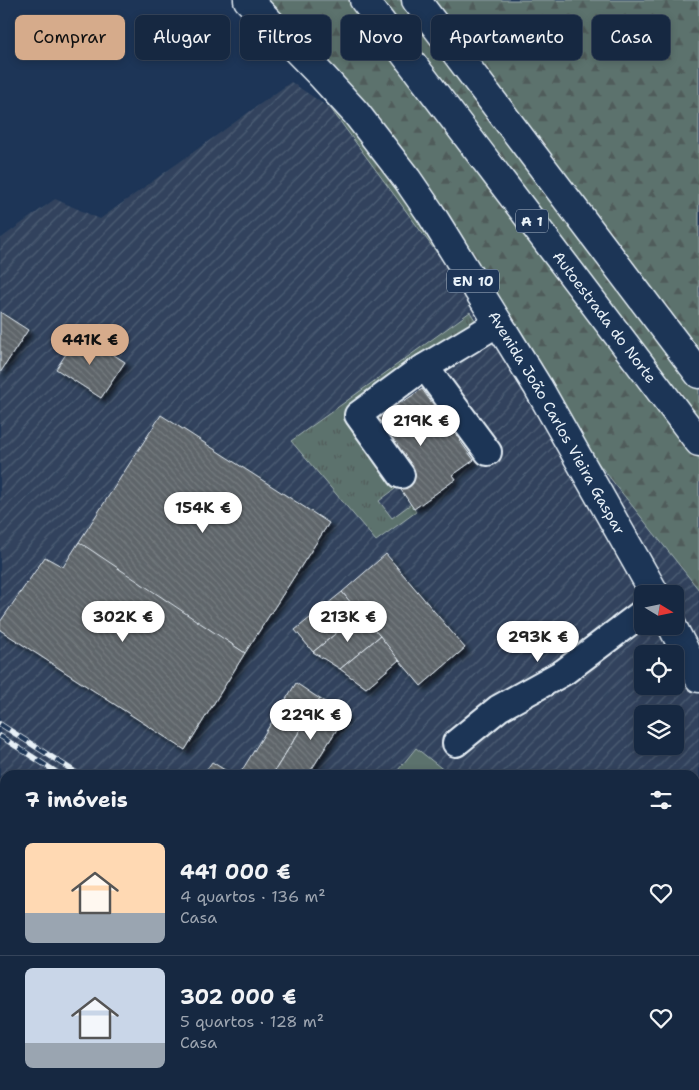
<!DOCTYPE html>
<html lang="pt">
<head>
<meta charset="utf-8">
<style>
  :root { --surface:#162841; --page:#1f3048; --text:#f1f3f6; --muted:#9ea6b1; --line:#35445a; --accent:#d6ab8b }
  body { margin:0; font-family:"Shantell Sans",sans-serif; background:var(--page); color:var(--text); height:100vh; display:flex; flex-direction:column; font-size:19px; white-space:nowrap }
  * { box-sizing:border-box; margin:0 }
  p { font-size:16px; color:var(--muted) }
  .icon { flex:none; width:28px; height:28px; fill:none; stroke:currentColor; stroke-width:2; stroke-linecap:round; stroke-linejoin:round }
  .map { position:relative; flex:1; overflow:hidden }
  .sheet { position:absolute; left:0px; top:770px; width:700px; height:320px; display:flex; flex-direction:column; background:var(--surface); border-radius:15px 15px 0 0; box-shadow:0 2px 8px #0003,0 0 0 1px var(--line) }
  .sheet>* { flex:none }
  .banner { position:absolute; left:15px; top:15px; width:670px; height:45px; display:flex; gap:10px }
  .needle { width:32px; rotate:100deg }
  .buttons { position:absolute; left:634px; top:585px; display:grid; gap:10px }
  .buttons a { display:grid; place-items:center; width:50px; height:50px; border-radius:8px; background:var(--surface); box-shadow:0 2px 8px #0003,0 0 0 1px var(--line); font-size:25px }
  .price { position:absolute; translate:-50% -42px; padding:0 11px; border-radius:18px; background:#fff; color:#222; font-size:16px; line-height:32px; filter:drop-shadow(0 1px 2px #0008) }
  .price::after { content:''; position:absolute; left:50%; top:30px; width:15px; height:11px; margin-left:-8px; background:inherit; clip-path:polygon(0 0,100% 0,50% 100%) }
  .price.selected { background:var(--accent); color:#111 }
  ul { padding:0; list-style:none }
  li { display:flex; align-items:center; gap:15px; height:125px; padding:0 25px }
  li+li { border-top:1px solid var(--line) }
  li span { display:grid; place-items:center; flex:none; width:140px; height:100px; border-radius:8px; color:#555 }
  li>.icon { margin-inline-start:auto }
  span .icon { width:60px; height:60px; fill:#fffc; stroke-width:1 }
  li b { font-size:21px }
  h2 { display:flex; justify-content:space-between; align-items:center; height:60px; padding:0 25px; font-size:21px }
  .chip { padding:0 18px; border-radius:8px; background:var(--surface); box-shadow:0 2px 8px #0003,0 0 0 1px var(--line); font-size:18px; line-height:45px }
  .chip.selected { background:var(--accent); color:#111 }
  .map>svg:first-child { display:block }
  .industrial { fill:url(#industrial-furrows); fill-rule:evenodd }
  .grass { fill:url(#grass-tufts); stroke:#a2b2b2 }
  .forest { fill:url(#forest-firs); stroke:#a2b2b2 }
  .garden { fill:#5c726d; stroke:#a2b2b2 }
  .building { fill:url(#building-back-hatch); stroke:#e8f1f8; filter:url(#shadow) }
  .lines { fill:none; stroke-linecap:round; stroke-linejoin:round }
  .minor-casing { stroke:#e8f1f8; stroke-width:30 }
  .major-casing { stroke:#e8f1f8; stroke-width:31 }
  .highway-casing { stroke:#e8f1f8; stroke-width:31 }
  .minor { stroke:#1d3557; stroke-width:26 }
  .major { stroke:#1d3557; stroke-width:28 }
  .highway { stroke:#1d3557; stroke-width:28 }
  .rail-casing { stroke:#e8f1f8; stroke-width:5.5 }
  .rail { stroke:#1d3557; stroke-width:4; stroke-dasharray:11; stroke-linecap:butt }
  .labels { text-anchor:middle; stroke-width:4.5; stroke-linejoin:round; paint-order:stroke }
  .shield { fill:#1d3557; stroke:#abb9c8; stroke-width:1 }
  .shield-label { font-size:14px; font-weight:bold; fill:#e8f1f8 }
  .street-label { font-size:15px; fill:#e8f1f8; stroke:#1d3557 }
</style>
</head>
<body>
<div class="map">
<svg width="699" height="1090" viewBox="0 0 699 1090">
  <defs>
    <pattern id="industrial-furrows" width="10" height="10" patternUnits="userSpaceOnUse" patternTransform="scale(1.25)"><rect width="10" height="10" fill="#31435d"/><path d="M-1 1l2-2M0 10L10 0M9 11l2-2" fill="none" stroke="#4f5f75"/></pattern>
    <pattern id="grass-tufts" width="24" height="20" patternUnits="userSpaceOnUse" patternTransform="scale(1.25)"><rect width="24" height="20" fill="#5c726d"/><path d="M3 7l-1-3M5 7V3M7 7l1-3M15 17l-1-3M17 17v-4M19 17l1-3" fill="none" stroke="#505b5a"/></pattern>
    <pattern id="forest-firs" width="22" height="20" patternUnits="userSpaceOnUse" patternTransform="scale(1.25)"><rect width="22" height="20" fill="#5c726d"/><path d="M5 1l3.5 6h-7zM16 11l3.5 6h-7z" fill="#505b5a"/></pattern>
    <pattern id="building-back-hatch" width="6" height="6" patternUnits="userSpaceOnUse" patternTransform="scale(1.25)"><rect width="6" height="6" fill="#5f656a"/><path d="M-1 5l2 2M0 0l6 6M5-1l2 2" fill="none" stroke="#767c80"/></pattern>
    <filter id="shadow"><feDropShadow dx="4.5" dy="4.5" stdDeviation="2.5" flood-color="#0009"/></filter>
  </defs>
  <rect width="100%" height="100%" fill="#1d3557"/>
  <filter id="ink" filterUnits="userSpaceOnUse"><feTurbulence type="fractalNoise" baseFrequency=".02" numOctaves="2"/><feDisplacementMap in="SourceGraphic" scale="10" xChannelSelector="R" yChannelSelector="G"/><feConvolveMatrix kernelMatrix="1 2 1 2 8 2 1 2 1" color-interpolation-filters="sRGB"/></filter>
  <g filter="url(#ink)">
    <path class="industrial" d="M291 82 331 109 599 464 699 590V1090H0V239L55 199 100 219ZM642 594H675V626H642ZM642 654H675V686H642ZM642 714H675V746H642ZM5 775H695V1085H5Z"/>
    <polygon class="grass" points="470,312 475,320 346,413 399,486 379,501 392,518 411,504 416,512 376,541 291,441"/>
    <polygon class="forest" points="237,0 699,0 699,590 599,464 431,245 331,109"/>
    <polygon class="garden" points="416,748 450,775 394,775"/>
    <g class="building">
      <polygon points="0,312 28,330 0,373"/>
      <polygon points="80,333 125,362 101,398 56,369"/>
      <polygon points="422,389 435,407 440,404 464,438 460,441 474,460 453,475 456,479 414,509 397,484 371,418 399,399 401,403"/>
      <polygon points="161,415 329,523 245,653 77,545"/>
      <polygon points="79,542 245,653 185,750 0,630 0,622 45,557 63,567"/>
      <polygon points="386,554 465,648 421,686 342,592"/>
      <polygon points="342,592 360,614 313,652 295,630"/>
      <polygon points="360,614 380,636 340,669 313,652"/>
      <polygon points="380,636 399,660 366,688 340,669"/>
      <polygon points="296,683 320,699 272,775 239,775"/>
      <polygon points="320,699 346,715 308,775 272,775"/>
      <polygon points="212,762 233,775 203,775"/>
      <polygon points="339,1085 402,1085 406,1090 343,1090"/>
    </g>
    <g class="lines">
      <g class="minor-casing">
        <g id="minor">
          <polyline points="425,367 488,452"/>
          <polyline points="401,475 358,415 415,373 498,323"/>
          <polyline points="456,743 499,708 564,672 642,613"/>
          <polyline points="0,902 2,906 5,904"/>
          <polyline points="145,1085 149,1090"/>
          <polyline points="426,1085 429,1090"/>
        </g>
      </g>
      <g class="major-casing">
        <g id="major">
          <path id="s1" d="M248 0 323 77 356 113 407 179 431 214 538 387 655 594"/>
          <polyline points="672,626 699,678"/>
        </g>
      </g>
      <g class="highway-casing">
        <g id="highway">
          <path id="s2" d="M364 0 699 442"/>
          <polyline points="416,0 699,374"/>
        </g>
      </g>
      <use href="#minor" class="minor"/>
      <use href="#major" class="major"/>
      <use href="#highway" class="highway"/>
      <g class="rail-casing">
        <g id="rail">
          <polyline points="0,724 80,775"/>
          <polyline points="0,736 61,775"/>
          <polyline points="560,1085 569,1090"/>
          <polyline points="585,1085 594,1090"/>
        </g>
      </g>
      <use href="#rail" class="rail"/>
    </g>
  </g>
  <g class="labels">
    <g class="shield">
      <rect x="516" y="209.5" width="32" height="23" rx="4"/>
      <rect x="447" y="269.5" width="52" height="23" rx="4"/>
    </g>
    <g class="shield-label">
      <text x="532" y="226">A 1</text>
      <text x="473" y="286">EN 10</text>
    </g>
    <g class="street-label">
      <text dy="5" stroke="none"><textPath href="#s2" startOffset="398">Autoestrada do Norte</textPath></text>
      <text dy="5" stroke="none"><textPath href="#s1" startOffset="526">Avenida João Carlos Vieira Gaspar</textPath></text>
    </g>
  </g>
</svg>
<div class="buttons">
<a><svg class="needle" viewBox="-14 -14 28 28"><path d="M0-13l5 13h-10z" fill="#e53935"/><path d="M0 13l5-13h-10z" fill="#9ea6b1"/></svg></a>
<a><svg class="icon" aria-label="locate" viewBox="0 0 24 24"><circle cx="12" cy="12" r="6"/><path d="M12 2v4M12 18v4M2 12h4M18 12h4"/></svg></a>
<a><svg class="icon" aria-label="layers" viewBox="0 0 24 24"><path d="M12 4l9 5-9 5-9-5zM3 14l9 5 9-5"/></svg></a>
</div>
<b class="price selected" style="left:90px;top:366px">441K €</b>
<b class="price" style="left:421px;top:447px">219K €</b>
<b class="price" style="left:203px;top:534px">154K €</b>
<b class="price" style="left:123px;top:643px">302K €</b>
<b class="price" style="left:348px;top:643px">213K €</b>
<b class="price" style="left:538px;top:663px">293K €</b>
<b class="price" style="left:311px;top:741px">229K €</b>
<div class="banner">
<a class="chip selected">Comprar</a>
<a class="chip">Alugar</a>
<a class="chip">Filtros</a>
<a class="chip">Novo</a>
<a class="chip">Apartamento</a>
<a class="chip">Casa</a>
</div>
<section class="sheet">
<h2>7 imóveis<svg class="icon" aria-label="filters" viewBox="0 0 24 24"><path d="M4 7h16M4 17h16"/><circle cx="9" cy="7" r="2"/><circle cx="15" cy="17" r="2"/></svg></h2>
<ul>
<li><span style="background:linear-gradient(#ffd9b3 70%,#9aa5b1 0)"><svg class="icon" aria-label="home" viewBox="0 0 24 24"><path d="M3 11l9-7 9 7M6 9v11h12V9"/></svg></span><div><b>441 000 €</b><p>4 quartos · 136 m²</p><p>Casa</p></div><svg class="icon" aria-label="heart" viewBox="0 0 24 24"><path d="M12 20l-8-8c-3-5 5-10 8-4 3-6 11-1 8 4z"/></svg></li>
<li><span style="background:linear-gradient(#c9d6e8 75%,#9aa5b1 0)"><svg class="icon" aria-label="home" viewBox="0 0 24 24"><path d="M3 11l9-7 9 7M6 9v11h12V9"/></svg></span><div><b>302 000 €</b><p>5 quartos · 128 m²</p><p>Casa</p></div><svg class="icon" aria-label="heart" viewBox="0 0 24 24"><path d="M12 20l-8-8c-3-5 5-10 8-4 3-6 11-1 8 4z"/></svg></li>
</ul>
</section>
</div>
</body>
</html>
